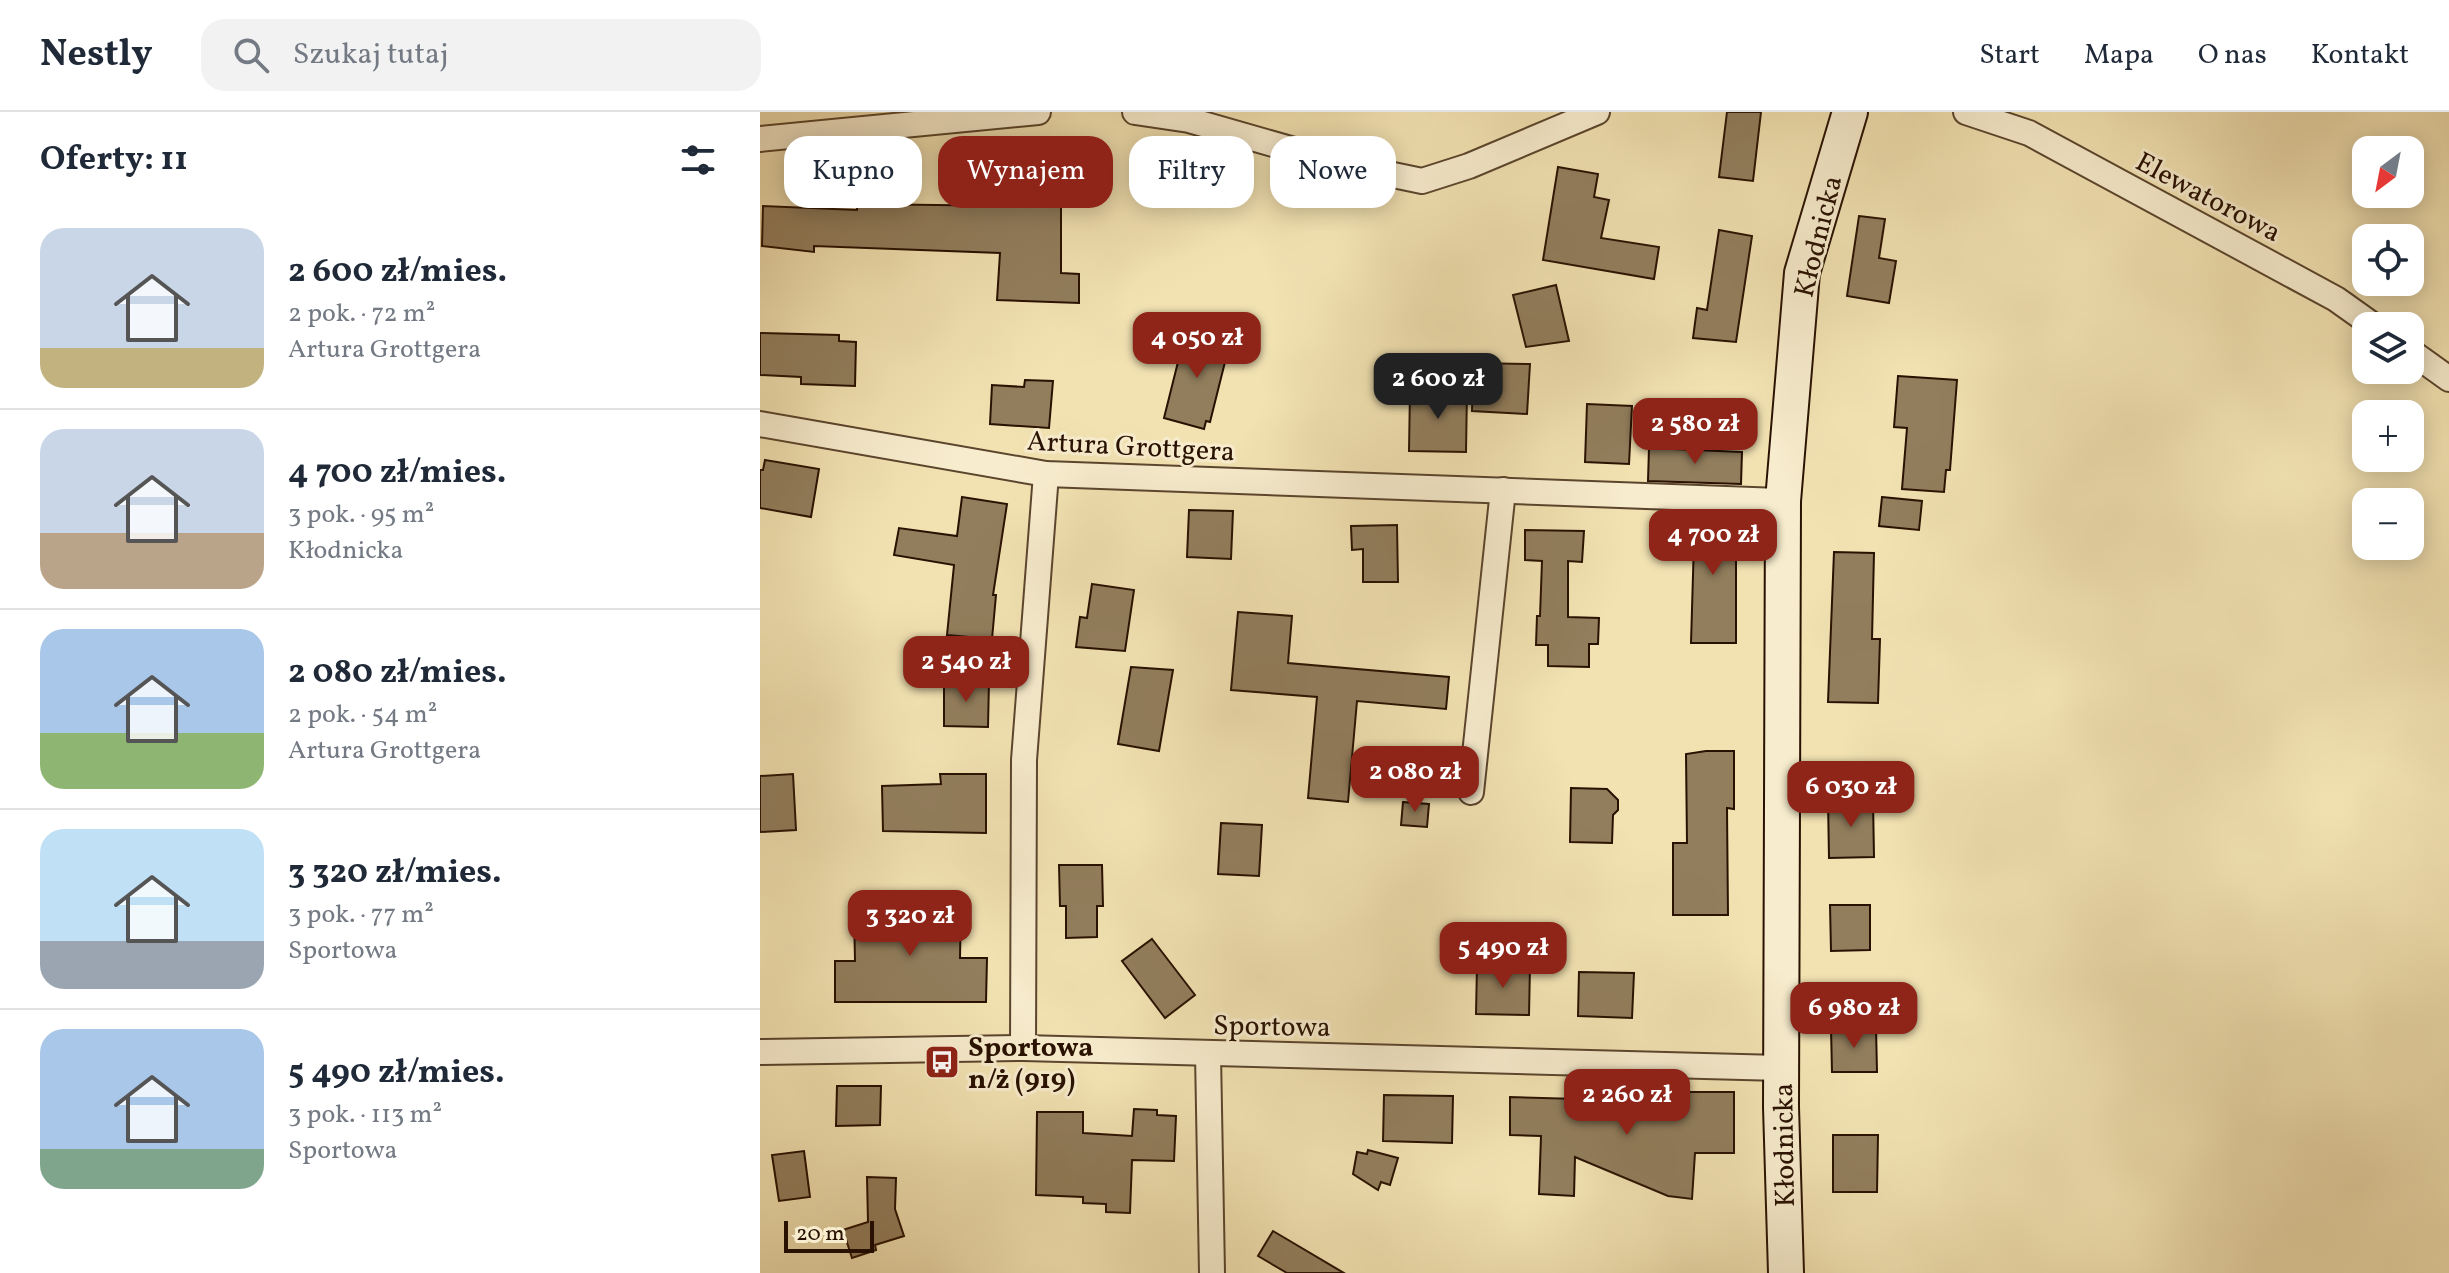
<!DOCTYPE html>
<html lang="pl">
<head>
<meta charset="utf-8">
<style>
  :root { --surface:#fff; --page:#f2f2f3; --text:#1f2937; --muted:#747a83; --line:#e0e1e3; --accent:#8f2418 }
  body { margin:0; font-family:Vollkorn,serif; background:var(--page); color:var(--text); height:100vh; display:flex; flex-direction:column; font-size:30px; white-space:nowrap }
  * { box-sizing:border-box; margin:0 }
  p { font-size:26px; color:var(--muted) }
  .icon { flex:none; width:44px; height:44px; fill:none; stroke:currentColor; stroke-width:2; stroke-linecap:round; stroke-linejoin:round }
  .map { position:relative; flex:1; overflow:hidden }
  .sheet { display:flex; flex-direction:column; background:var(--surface); width:760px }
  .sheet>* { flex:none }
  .banner { position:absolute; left:24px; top:24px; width:760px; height:72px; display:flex; gap:16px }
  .needle { width:52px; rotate:212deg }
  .tools { position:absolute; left:1592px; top:24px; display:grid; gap:16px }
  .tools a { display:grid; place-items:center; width:72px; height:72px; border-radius:16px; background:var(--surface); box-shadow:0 4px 20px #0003; font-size:40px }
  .scale { position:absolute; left:24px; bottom:20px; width:90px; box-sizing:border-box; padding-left:8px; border:4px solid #291101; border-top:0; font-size:22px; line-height:28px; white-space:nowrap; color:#291101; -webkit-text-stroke:6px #f7eccd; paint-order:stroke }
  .price { position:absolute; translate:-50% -68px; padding:0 18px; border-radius:16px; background:var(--accent); color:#fff; font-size:26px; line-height:52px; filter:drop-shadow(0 2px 4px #0008) }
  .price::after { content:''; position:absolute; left:50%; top:48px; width:24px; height:18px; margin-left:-12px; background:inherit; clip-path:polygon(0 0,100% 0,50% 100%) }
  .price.current { background:#222; color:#fff }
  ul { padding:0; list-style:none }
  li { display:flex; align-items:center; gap:24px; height:200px; padding:0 40px }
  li+li { border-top:2px solid var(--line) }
  li span { display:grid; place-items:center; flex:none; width:224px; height:160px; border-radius:24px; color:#555 }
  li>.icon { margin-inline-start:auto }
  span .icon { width:96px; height:96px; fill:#fffc; stroke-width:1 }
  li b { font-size:34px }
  h2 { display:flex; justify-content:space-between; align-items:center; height:96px; padding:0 40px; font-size:34px }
  .chip { padding:0 28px; border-radius:24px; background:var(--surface); box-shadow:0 4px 20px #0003; font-size:28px; line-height:72px }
  .chip.current { background:var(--accent); color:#fff }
  header { display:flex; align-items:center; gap:48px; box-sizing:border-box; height:112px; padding:0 40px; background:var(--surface); border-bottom:2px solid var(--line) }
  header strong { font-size:38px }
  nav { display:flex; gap:44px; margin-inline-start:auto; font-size:28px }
  .search { width:560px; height:72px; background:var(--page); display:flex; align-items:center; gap:20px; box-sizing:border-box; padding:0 28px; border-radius:24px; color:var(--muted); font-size:30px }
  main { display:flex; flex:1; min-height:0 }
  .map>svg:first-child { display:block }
  .building { fill:#927e5d; stroke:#291101; stroke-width:2 }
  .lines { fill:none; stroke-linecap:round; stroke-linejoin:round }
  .street-casing { stroke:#5b452d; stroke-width:28 }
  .secondary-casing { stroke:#291101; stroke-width:38 }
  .street { stroke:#f7eccd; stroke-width:24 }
  .secondary { stroke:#f7eccd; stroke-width:34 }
  .labels { text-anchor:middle; stroke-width:6; stroke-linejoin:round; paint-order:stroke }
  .street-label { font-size:28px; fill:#291101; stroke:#f7eccd }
  .poi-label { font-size:28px; font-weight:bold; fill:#291101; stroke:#f7eccd; text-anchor:start }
</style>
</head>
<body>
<header>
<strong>Nestly</strong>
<div class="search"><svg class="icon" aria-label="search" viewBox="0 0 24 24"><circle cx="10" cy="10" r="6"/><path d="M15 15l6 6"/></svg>Szukaj tutaj</div>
<nav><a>Start</a><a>Mapa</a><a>O nas</a><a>Kontakt</a></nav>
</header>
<main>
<section class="sheet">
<h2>Oferty: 11<svg class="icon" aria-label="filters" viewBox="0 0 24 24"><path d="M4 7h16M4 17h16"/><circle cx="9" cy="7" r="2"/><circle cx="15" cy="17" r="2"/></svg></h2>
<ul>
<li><span style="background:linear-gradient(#c9d6e8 75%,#c2b280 0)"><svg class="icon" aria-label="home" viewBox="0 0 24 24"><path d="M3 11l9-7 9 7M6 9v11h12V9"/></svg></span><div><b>2 600 zł/mies.</b><p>2 pok. · 72 m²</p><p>Artura Grottgera</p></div></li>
<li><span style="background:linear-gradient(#c9d6e8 65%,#b9a48a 0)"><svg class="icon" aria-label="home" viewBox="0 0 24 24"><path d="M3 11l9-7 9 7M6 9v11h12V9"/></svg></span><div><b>4 700 zł/mies.</b><p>3 pok. · 95 m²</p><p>Kłodnicka</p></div></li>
<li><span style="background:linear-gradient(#a9c7e8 65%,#8fb573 0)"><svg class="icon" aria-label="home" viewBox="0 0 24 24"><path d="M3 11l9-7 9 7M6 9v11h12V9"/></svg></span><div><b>2 080 zł/mies.</b><p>2 pok. · 54 m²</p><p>Artura Grottgera</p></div></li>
<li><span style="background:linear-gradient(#bfe0f5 70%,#9aa5b1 0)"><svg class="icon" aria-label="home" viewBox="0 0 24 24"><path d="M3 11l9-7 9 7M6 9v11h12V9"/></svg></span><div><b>3 320 zł/mies.</b><p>3 pok. · 77 m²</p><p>Sportowa</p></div></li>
<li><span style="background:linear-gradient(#a9c7e8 75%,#7fa58c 0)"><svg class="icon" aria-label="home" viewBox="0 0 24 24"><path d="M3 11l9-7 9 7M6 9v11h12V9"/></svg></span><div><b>5 490 zł/mies.</b><p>3 pok. · 113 m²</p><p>Sportowa</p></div></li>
</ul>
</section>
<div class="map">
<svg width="1689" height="1161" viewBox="0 0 1689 1161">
  <rect width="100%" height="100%" fill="#f2e2b2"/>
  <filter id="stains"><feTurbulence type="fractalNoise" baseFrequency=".0025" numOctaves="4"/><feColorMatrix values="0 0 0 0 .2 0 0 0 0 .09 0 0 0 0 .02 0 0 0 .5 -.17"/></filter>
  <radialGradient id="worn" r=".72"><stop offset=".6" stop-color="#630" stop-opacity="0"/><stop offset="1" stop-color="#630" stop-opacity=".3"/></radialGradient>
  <g class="building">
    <polygon points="967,0 1001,0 993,69 959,65"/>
    <polygon points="798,55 838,62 834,85 849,88 841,126 899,135 894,167 783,148"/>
    <polygon points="260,86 301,86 301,161 319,162 319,191 237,188 240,141 54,134 54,140 2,134 3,94 97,98 97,92 259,94"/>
    <polygon points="1099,104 1125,107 1119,146 1136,149 1129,191 1087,184"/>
    <polygon points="959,118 992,124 976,230 933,226 937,196 947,198"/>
    <polygon points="796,173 809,229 766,235 753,183"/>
    <polygon points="426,218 470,230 450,310 446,309 444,317 404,306"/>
    <polygon points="0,221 79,223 79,229 96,230 95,274 41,272 41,265 0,263"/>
    <polygon points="713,251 770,252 767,302 712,299"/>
    <polygon points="1138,264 1197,268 1190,358 1186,358 1184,380 1142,377 1147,316 1134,315"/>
    <polygon points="265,268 293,269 289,316 230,312 232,273 264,275"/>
    <polygon points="650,278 707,279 706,340 649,339"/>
    <polygon points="827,292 872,294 869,352 825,350"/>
    <polygon points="889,336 982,340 981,372 888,369"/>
    <polygon points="5,348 59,357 51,405 0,396 0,358 3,358"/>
    <polygon points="202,385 247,392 233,483 236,483 232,527 187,523 194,453 134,443 139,416 197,424"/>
    <polygon points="1122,385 1162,389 1159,418 1119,414"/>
    <polygon points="429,398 473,399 471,447 427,445"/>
    <polygon points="925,400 976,402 976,531 931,531 934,429 924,428"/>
    <polygon points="637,413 638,470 603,470 603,437 592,438 591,414"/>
    <polygon points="765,418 824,419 822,450 808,449 808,505 839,506 838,532 829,532 829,555 788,554 788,533 776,533 777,504 780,504 782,449 765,448"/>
    <polygon points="1074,440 1114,441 1112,527 1120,527 1118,591 1068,590"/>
    <polygon points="332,472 374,478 365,539 316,535 320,505 327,506"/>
    <polygon points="478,500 532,504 528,551 689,565 686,597 597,589 588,690 548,686 557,585 471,578"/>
    <polygon points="371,555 413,558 399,639 358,632"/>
    <polygon points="184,569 229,569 228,615 184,614"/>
    <polygon points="946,639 974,639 974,697 967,696 968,803 913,803 913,731 927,731 926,642"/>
    <polygon points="33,662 36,718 0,720 0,664"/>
    <polygon points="180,662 226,662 226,721 123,719 122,674 181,672"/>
    <polygon points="811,676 847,677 858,688 858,698 853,703 852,731 810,730"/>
    <polygon points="1113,688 1114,745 1069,746 1068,689"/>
    <polygon points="643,690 669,692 667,715 641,713"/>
    <polygon points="461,711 502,713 499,764 458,762"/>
    <polygon points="299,753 342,753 343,794 337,794 337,825 306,826 306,794 300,794"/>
    <polygon points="201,791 200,846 227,846 226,890 75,890 75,849 95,849 94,799 123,799 123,792"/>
    <polygon points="1070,793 1110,793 1110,838 1071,839"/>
    <polygon points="392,827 435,883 405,906 362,849"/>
    <polygon points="717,853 770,854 769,903 716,902"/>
    <polygon points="819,860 874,861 872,906 818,904"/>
    <polygon points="1116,915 1117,960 1072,960 1071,916"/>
    <polygon points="77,974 121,974 120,1013 76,1014"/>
    <polygon points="892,974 919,976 918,980 974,980 974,1041 935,1041 932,1087 908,1084 815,1045 814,1084 779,1082 781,1024 750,1023 750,985 891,989"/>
    <polygon points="624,983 693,984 692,1031 623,1029"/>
    <polygon points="374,997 397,998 397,1003 416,1004 414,1049 372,1048 370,1101 346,1100 346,1092 323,1091 323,1085 276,1083 277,1000 323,1000 323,1021 372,1024"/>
    <polygon points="1073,1023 1118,1023 1117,1080 1073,1080"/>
    <polygon points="608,1038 638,1046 630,1073 621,1070 618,1078 593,1062 597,1040 607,1042"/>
    <polygon points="44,1039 50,1085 19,1089 12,1043"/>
    <polygon points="107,1065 136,1066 135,1097 144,1124 115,1133 116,1138 92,1146 83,1118 108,1110"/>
    <polygon points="513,1119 584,1161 527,1161 498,1144"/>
  </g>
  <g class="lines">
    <g class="street-casing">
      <g id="street">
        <polyline points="375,0 429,8 590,54 662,69 709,54 837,0"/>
        <polyline points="1206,0 1269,21 1576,187 1614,214"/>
        <polyline points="0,27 278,0"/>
        <polyline points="1650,239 1689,267"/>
        <polyline points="0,312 286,362 1023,389"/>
        <polyline points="711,680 743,378"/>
        <polyline points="263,936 264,648 286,362"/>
        <polyline points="0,940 263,936 1022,956"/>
        <polyline points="448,942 452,1161"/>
      </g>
    </g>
    <g class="secondary-casing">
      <polyline id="secondary" points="1026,1161 1021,995 1023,389 1042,161 1090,0"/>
    </g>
    <use href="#street" class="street"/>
    <use href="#secondary" class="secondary"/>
  </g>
  <defs>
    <g id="bus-square" transform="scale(1.8)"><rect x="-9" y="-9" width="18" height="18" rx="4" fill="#8f2418" stroke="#f7eccd"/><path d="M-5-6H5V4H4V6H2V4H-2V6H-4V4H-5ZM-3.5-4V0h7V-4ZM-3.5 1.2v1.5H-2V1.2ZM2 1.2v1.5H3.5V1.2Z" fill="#fff"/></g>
  </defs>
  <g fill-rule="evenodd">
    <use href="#bus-square" x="182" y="950"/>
  </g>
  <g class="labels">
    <g class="street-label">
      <text transform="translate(1449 84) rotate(28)" y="10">Elewatorowa</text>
      <text transform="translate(1057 124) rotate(-76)" y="10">Kłodnicka</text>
      <text transform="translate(371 333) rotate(3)" y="10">Artura Grottgera</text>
      <text transform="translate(512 913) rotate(1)" y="10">Sportowa</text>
      <text transform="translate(1023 1033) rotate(-91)" y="10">Kłodnicka</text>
    </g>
    <g class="poi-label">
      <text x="208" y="944">Sportowa<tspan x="208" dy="32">n/ż (919)</tspan></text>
    </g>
  </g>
  <rect width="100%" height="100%" filter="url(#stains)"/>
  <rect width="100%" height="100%" fill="url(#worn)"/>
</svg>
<div class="tools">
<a><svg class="needle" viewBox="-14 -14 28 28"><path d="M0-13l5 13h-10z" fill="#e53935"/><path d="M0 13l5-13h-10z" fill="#747a83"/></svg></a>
<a><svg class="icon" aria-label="locate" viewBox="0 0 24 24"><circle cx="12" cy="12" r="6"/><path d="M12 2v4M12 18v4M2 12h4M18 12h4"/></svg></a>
<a><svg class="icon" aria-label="layers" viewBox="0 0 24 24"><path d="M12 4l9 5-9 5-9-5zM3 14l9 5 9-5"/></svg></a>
<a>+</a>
<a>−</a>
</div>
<div class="scale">20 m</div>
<b class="price" style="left:437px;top:268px">4 050 zł</b>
<b class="price current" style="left:678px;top:309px">2 600 zł</b>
<b class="price" style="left:935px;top:354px">2 580 zł</b>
<b class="price" style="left:953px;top:465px">4 700 zł</b>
<b class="price" style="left:206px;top:592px">2 540 zł</b>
<b class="price" style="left:655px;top:702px">2 080 zł</b>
<b class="price" style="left:1091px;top:717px">6 030 zł</b>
<b class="price" style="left:150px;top:846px">3 320 zł</b>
<b class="price" style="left:743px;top:878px">5 490 zł</b>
<b class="price" style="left:1094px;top:938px">6 980 zł</b>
<b class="price" style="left:867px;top:1025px">2 260 zł</b>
<div class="banner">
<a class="chip">Kupno</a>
<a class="chip current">Wynajem</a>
<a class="chip">Filtry</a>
<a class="chip">Nowe</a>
</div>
</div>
</main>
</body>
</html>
